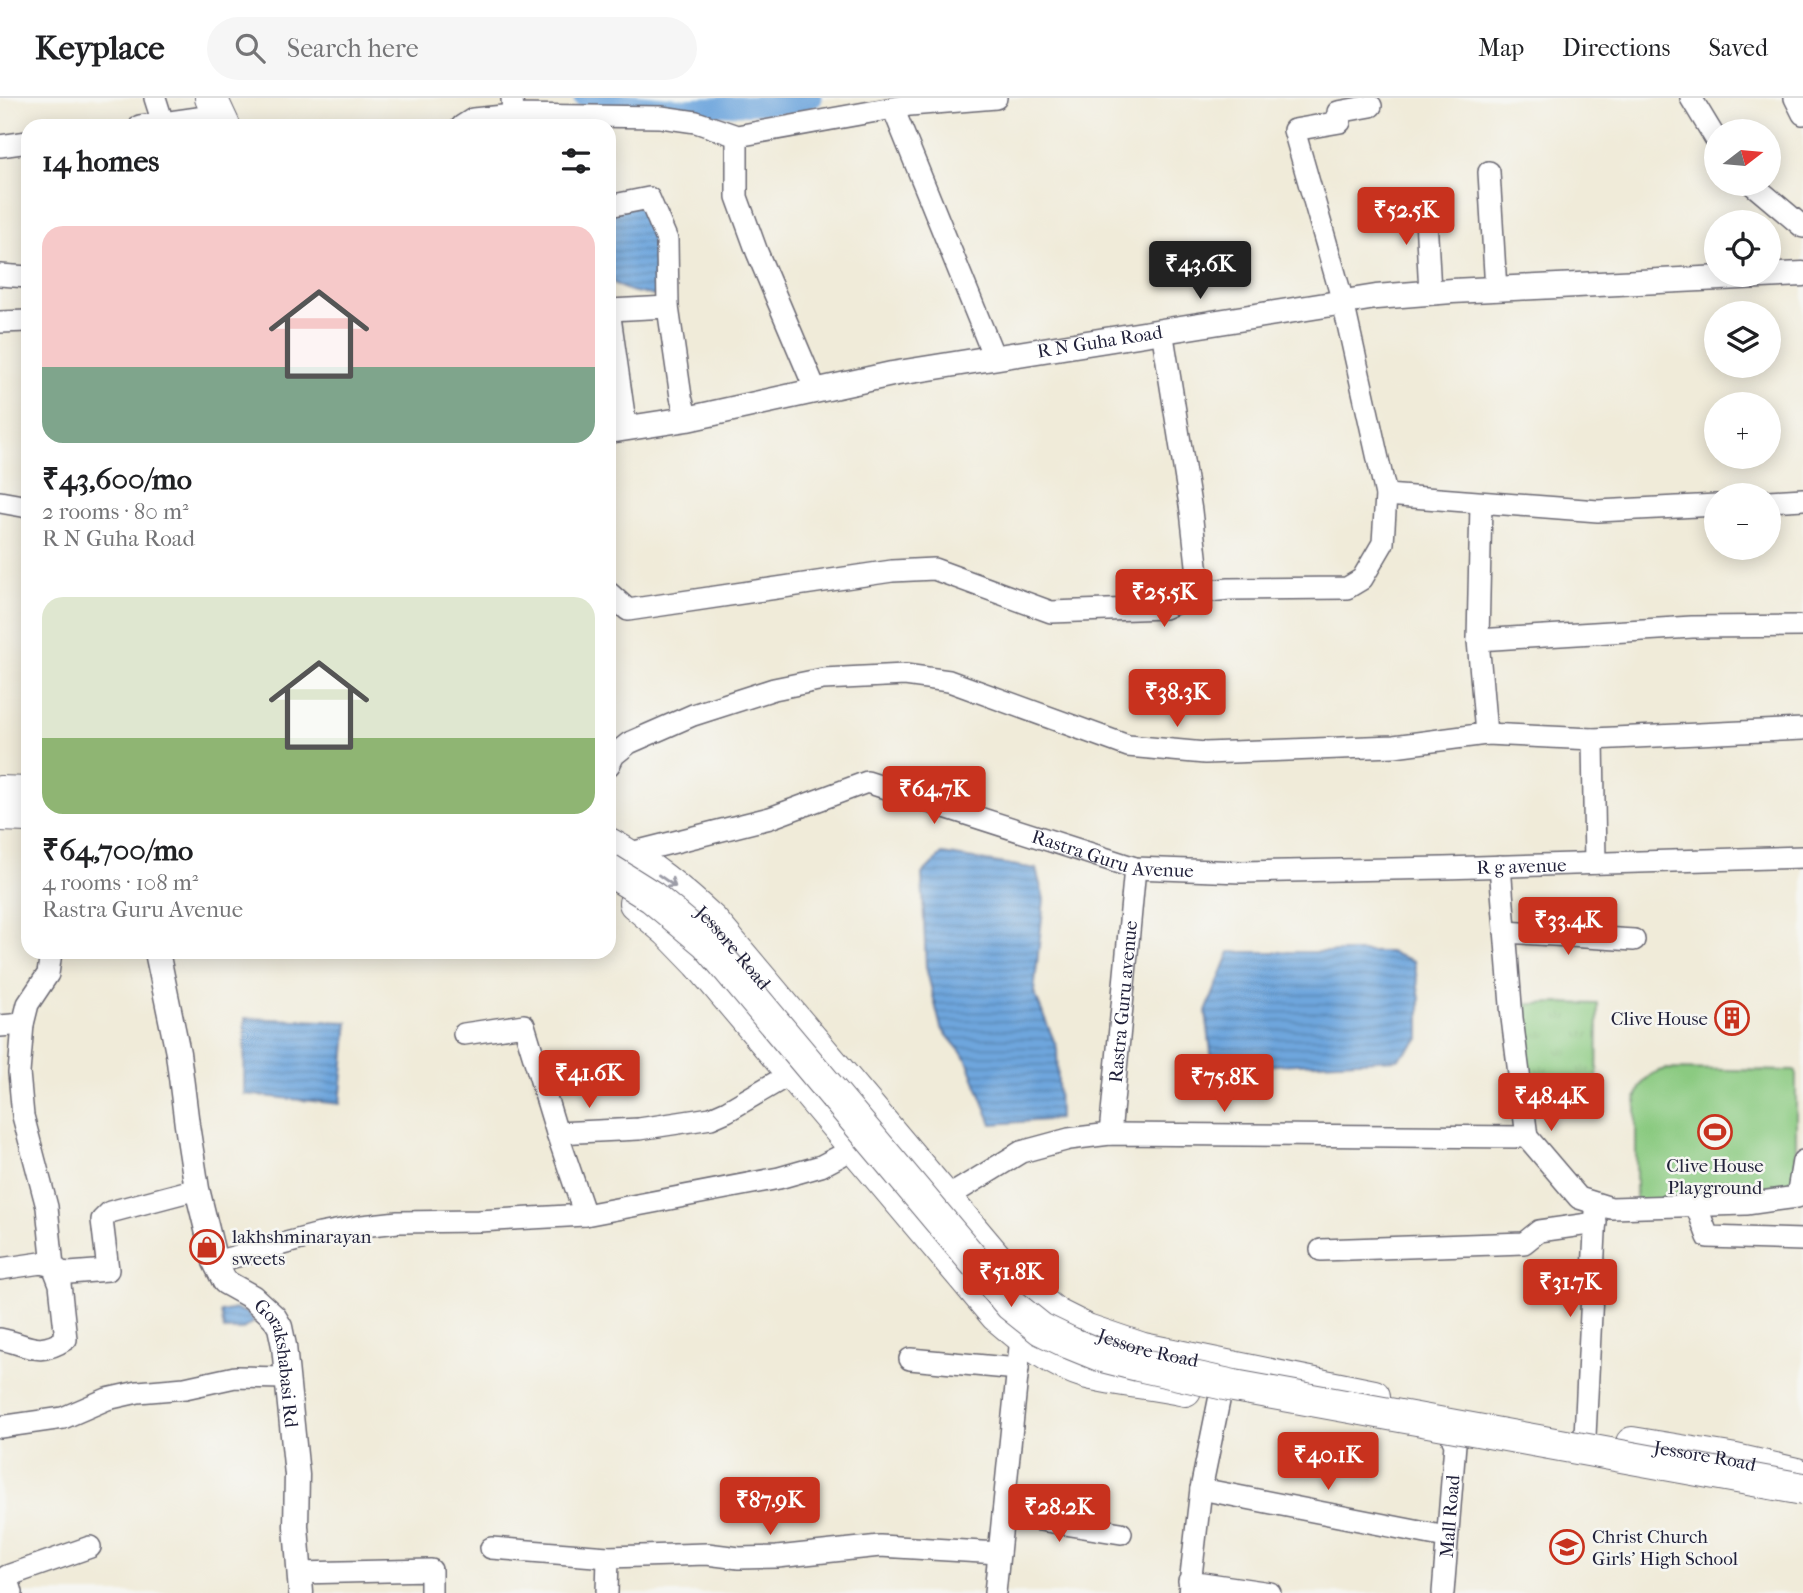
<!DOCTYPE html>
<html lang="en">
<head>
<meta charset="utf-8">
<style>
  :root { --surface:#fff; --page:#f6f6f6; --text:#202124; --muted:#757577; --line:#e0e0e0; --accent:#c8321e }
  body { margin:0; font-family:"IM FELL French Canon",serif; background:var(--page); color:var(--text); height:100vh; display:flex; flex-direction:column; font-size:26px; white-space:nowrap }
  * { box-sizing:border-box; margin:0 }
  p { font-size:23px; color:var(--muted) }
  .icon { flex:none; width:38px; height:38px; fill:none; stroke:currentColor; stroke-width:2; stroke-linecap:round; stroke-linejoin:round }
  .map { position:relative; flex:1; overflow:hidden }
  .side { position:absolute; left:21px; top:21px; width:595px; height:840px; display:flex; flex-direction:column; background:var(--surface); border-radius:21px; box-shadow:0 4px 18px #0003 }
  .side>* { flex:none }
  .needle { width:46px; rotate:74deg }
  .controls { position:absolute; left:1704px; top:21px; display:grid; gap:14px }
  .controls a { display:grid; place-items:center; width:77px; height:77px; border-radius:50%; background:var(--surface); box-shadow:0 4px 18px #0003; font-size:35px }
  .price { position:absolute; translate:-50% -60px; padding:0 16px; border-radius:7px; background:var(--accent); color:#fff; font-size:23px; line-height:46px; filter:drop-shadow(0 2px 4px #0008) }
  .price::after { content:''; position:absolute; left:50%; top:42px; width:21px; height:16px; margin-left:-10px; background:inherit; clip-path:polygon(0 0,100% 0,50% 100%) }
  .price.selected { background:#222; color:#fff }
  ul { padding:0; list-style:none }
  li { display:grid; align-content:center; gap:14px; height:371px; padding:0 21px }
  li span { display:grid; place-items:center; height:217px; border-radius:21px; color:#555 }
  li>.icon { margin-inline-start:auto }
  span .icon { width:126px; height:126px; fill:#fffc; stroke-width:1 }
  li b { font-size:30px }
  h2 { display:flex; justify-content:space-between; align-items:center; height:84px; padding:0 21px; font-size:30px }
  header { display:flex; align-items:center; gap:42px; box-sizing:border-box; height:98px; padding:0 35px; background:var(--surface); border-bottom:2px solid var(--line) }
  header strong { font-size:33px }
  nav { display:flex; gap:38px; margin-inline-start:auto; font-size:24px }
  .search { width:490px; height:63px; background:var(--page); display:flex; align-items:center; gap:18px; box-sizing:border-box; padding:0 24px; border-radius:38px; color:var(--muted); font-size:26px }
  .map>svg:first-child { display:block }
  .grass { fill:url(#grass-tufts); stroke:#56765e; stroke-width:2 }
  .pitch { fill:#8bca81; stroke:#56765e; stroke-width:2 }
  .water { fill:url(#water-rules); stroke:#48648c; stroke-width:2 }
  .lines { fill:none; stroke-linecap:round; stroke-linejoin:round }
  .canal { stroke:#6ea6dd; stroke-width:19 }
  .minor-casing { stroke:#6a6872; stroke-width:24 }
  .tertiary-casing { stroke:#6a6872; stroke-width:27 }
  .primary-casing { stroke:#6a6872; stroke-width:34 }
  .minor { stroke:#fff; stroke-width:21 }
  .tertiary { stroke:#fff; stroke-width:24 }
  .primary { stroke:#fff; stroke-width:32 }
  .primary-bridge-casing { stroke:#6a6872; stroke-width:34; stroke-linecap:butt }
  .primary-bridge { stroke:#fff; stroke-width:32 }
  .oneway { stroke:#9c9ca7 }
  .labels { text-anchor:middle; stroke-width:5; stroke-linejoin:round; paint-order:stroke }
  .street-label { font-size:19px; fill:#22223b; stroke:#f6f6f2 }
  .poi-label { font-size:19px; fill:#22223b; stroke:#f6f6f2; text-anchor:start }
</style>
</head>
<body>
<header>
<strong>Keyplace</strong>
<div class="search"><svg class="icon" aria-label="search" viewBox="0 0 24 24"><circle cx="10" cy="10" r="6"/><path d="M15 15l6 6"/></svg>Search here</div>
<nav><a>Map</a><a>Directions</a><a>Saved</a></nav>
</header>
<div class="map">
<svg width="1803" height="1495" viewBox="0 0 1803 1495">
  <defs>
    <pattern id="grass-tufts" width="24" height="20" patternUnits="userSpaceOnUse" patternTransform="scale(1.75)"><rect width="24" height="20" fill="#8bca81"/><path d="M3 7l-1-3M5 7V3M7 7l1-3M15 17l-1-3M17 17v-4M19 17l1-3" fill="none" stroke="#78ad70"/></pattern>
    <pattern id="water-rules" width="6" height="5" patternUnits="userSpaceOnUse" patternTransform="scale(1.75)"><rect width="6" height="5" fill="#6ea6dd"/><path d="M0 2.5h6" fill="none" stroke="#5a87b4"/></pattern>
  </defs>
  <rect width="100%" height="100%" fill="#f6f6f2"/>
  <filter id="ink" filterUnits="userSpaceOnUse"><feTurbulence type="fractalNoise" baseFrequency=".0143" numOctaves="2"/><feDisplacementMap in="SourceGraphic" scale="14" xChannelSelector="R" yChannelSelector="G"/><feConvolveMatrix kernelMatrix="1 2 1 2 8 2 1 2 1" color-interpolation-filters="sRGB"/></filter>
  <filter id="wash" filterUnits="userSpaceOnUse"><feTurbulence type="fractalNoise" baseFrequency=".00686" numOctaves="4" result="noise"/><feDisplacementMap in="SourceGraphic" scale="28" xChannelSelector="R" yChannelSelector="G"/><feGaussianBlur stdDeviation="1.57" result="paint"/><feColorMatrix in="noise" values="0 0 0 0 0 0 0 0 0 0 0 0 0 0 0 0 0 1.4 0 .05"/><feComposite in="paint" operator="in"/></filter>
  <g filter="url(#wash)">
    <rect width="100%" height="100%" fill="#f0ebd9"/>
    <polygon class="grass" points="1556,905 1598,906 1597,1001 1523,1005 1511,907"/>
    <path class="pitch" d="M1665 971 1796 973V1091L1636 1105V1001C1641 984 1647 976 1665 971Z"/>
    <g class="water">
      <path d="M629 103 658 121V198C640 195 621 194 609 180V113Z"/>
      <polygon points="942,756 1036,771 1044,801 1034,894 1057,950 1059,1021 992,1026 966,960 941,930 926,869 922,776"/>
      <polygon points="1230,854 1389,854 1414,863 1420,901 1420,940 1398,961 1213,970 1206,914"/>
      <polygon points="245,920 348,924 340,1006 244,996"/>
      <polygon points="235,1211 247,1215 254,1224 241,1232 224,1232 221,1214"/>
    </g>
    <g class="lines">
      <polyline class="canal" points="583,0 682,10 793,6 813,0"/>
    </g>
  </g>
  <g filter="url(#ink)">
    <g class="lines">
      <g class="minor-casing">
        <g id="minor">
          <polyline points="512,0 513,17 661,19 696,24 737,38 910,7 996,0"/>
          <polyline points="1691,0 1717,43"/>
          <polyline points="1795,0 1803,16"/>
          <polyline points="893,10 994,259"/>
          <polyline points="163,25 219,17"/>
          <polyline points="140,28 163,25 155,0"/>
          <polyline points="462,28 473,21 513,17"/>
          <polyline points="737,38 737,99 757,154 816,293"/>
          <polyline points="0,48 28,44"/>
          <polyline points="1489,74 1496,192"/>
          <polyline points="1752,86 1803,129"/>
          <polyline points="1425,102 1430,194"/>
          <polyline points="609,108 649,100 667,142 668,209 681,299 687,321"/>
          <polyline points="0,177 28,179"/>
          <polyline points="609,212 626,331"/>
          <polyline points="610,212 668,209"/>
          <polyline points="0,224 28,223"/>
          <polyline points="1162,232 1191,413 1200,494"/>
          <polyline points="1386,397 1598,413 1717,407"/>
          <polyline points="1769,403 1803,401"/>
          <polyline points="0,404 28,409"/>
          <polyline points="1481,405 1478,542 1486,636"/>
          <polyline points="609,495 628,512 892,473 934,471 1051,514 1164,510 1200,494 1229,491 1347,490 1362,481 1383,445 1386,397 1343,204 1294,32 1340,24 1338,14 1371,8"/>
          <polyline points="1478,542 1692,529 1803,528"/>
          <polyline points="1593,641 1595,765"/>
          <polyline points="609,667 614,657 629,645 693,617 774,591 823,581 905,577 949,583 1128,648 1205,655 1394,648 1486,636 1593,641 1803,631"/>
          <path id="s1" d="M624 760 627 756 770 720 867 684 1135 770 1241 774 1444 770 1803 759"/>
          <polyline points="1500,768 1512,920 1527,1039 1579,1100 1611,1110 1746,1106 1797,1099 1803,1063"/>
          <polyline points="1505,834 1634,842"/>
          <polyline points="0,928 23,926"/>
          <polyline points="464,936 524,927 557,1035 639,1031 711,1020 727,1013 792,975"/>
          <polyline points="557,1035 585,1117"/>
          <path id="s2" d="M1110 1036 1135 770"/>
          <polyline points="946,1100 1021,1054 1069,1041 1110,1036 1527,1039"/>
          <polyline points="1696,1107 1708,1139 1803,1142"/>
          <polyline points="1321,1152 1524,1145 1539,1133 1596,1125"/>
          <polyline points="215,1164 320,1136 362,1128 398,1124 479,1123 585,1117 779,1080 821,1068 840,1058 851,1045"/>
          <polyline points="0,1171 41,1165 53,1168 61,1174 69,1175 108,1172 102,1122 110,1114 197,1091"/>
          <path d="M0 1241C28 1246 37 1260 66 1241L60 1186 53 1168 47 1109 23 1018 19 975 23 926 28 906 48 876 51 854"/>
          <polyline points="910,1261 1018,1271"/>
          <polyline points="0,1329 63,1320 107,1301 138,1294 185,1290 235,1279 285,1280"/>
          <polyline points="1585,1338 1596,1114"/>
          <polyline points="1201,1391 1446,1439"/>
          <polyline points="1003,1416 1121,1435"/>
          <polyline points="491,1450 608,1459"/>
          <polyline points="299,1475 431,1472 431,1495"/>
          <polyline points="1189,1483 1270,1495"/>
          <polyline points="12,1495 7,1478 90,1449"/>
          <polyline points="607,1495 608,1459 707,1456 739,1460 777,1459 880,1448 999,1455"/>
          <polyline points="995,1495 1021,1239 1025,1230"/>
          <polyline points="1189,1495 1201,1391 1220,1298"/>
          <path id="s3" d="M1443 1495 1455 1346 1453 1342"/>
        </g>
      </g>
      <g class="tertiary-casing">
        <g id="tertiary">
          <path id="s4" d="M609 333 687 321 892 276 1376 199 1452 193 1803 176"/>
          <path id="s5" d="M157 854 178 955 187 1027 197 1091 215 1164 225 1184 252 1199 274 1219 280 1229 284 1248 297 1377 296 1428 301 1495"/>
        </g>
      </g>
      <g class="primary-casing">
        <g id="primary">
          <polyline points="211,0 224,28"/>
          <polyline points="0,694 28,695"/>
          <polyline points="0,717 28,718"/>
          <path id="s6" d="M609 746C649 768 679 792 712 823L1018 1186 1057 1217 1087 1232 1143 1251 1374 1298"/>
          <path d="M635 805 668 833 699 865 996 1217C1024 1241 1052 1265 1088 1275 1120 1283 1153 1285 1185 1292"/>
          <path id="s7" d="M1632 1345 1736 1362 1797 1376"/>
        </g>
      </g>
      <use href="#minor" class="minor"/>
      <use href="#tertiary" class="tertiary"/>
      <use href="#primary" class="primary"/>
      <g class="primary-bridge-casing">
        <polyline id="primary-bridge" points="609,772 652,799 707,845 1011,1207 1041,1231 1070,1245 1102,1258 1138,1267 1234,1288 1803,1391"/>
      </g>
      <use href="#primary-bridge" class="primary-bridge"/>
    </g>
    <defs><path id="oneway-shaft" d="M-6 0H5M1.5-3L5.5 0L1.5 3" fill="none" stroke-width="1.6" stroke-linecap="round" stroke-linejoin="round" transform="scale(1.75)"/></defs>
    <use class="oneway" href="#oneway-shaft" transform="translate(667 783) rotate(35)"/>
  </g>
  <defs>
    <g id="building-ring" transform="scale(1.75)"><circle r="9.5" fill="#f6f6f2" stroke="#c8321e" stroke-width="1.5"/><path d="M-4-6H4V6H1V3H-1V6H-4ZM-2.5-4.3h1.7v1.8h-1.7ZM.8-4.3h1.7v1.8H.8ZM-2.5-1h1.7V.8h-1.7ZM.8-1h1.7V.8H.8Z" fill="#c8321e"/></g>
    <g id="stadium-ring" transform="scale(1.75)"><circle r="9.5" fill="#f6f6f2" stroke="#c8321e" stroke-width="1.5"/><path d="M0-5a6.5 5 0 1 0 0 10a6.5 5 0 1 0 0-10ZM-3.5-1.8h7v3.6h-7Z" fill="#c8321e"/></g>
    <g id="shop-ring" transform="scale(1.75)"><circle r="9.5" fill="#f6f6f2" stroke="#c8321e" stroke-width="1.5"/><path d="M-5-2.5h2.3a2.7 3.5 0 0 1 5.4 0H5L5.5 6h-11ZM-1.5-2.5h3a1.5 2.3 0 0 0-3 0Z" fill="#c8321e"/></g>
    <g id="school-ring" transform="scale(1.75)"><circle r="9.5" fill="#f6f6f2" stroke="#c8321e" stroke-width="1.5"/><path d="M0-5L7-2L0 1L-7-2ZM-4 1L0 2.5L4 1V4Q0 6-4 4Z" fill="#c8321e"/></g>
  </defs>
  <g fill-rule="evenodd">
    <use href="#building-ring" x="1732" y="920"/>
    <use href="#stadium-ring" x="1715" y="1034"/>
    <use href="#shop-ring" x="207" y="1149"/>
    <use href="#school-ring" x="1567" y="1449"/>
  </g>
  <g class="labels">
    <g class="street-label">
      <text dy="7" stroke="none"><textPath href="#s4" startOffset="499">R N Guha Road</textPath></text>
      <text dy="7" stroke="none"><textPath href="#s1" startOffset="513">Rastra Guru Avenue</textPath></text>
      <text dy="7" stroke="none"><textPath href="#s1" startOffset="924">R g avenue</textPath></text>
      <text dy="7" stroke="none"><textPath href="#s6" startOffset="163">Jessore Road</textPath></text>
      <text dy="7" stroke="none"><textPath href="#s2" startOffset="133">Rastra Guru avenue</textPath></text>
      <text dy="7" stroke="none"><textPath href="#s6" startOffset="751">Jessore Road</textPath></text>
      <text dy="7" stroke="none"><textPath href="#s5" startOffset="444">Gorakshabasi Rd</textPath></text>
      <text dy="7" stroke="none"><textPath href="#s7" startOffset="74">Jessore Road</textPath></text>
      <text dy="7" stroke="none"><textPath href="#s3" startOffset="77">Mall Road</textPath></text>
    </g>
    <g class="poi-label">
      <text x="1708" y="927" text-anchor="end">Clive House</text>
      <text x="1715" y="1074" text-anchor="middle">Clive House<tspan x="1715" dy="22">Playground</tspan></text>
      <text x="232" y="1145">lakhshminarayan<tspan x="232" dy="22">sweets</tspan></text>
      <text x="1592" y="1445">Christ Church<tspan x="1592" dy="22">Girls' High School</tspan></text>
    </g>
  </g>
</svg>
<div class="controls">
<a><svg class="needle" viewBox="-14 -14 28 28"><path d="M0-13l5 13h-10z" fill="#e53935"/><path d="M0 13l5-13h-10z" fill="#757577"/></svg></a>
<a><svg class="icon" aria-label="locate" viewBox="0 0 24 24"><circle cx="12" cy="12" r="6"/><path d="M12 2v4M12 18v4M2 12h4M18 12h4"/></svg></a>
<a><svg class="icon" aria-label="layers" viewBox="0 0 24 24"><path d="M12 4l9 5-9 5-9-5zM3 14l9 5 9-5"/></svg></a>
<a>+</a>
<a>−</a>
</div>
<b class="price" style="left:1406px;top:149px">₹52.5K</b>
<b class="price selected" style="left:1200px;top:203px">₹43.6K</b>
<b class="price" style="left:1164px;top:531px">₹25.5K</b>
<b class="price" style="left:1177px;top:631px">₹38.3K</b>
<b class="price" style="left:934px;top:728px">₹64.7K</b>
<b class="price" style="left:1568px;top:859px">₹33.4K</b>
<b class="price" style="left:589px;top:1012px">₹41.6K</b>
<b class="price" style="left:1224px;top:1016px">₹75.8K</b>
<b class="price" style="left:1551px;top:1035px">₹48.4K</b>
<b class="price" style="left:1011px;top:1211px">₹51.8K</b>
<b class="price" style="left:1570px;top:1221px">₹31.7K</b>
<b class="price" style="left:1328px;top:1394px">₹40.1K</b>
<b class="price" style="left:770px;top:1439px">₹87.9K</b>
<b class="price" style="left:1059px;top:1446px">₹28.2K</b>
<section class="side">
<h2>14 homes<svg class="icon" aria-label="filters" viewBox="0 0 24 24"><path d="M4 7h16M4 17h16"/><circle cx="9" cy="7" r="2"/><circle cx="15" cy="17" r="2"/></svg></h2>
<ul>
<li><span style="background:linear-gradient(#f6c9c9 65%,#7fa58c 0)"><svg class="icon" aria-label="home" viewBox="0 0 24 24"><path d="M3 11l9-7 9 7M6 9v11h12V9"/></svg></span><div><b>₹43,600/mo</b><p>2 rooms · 80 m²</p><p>R N Guha Road</p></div></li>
<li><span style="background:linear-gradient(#dfe7d0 65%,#8fb573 0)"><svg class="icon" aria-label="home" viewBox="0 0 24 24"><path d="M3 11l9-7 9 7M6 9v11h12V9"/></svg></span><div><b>₹64,700/mo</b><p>4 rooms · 108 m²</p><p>Rastra Guru Avenue</p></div></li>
</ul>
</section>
</div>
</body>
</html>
